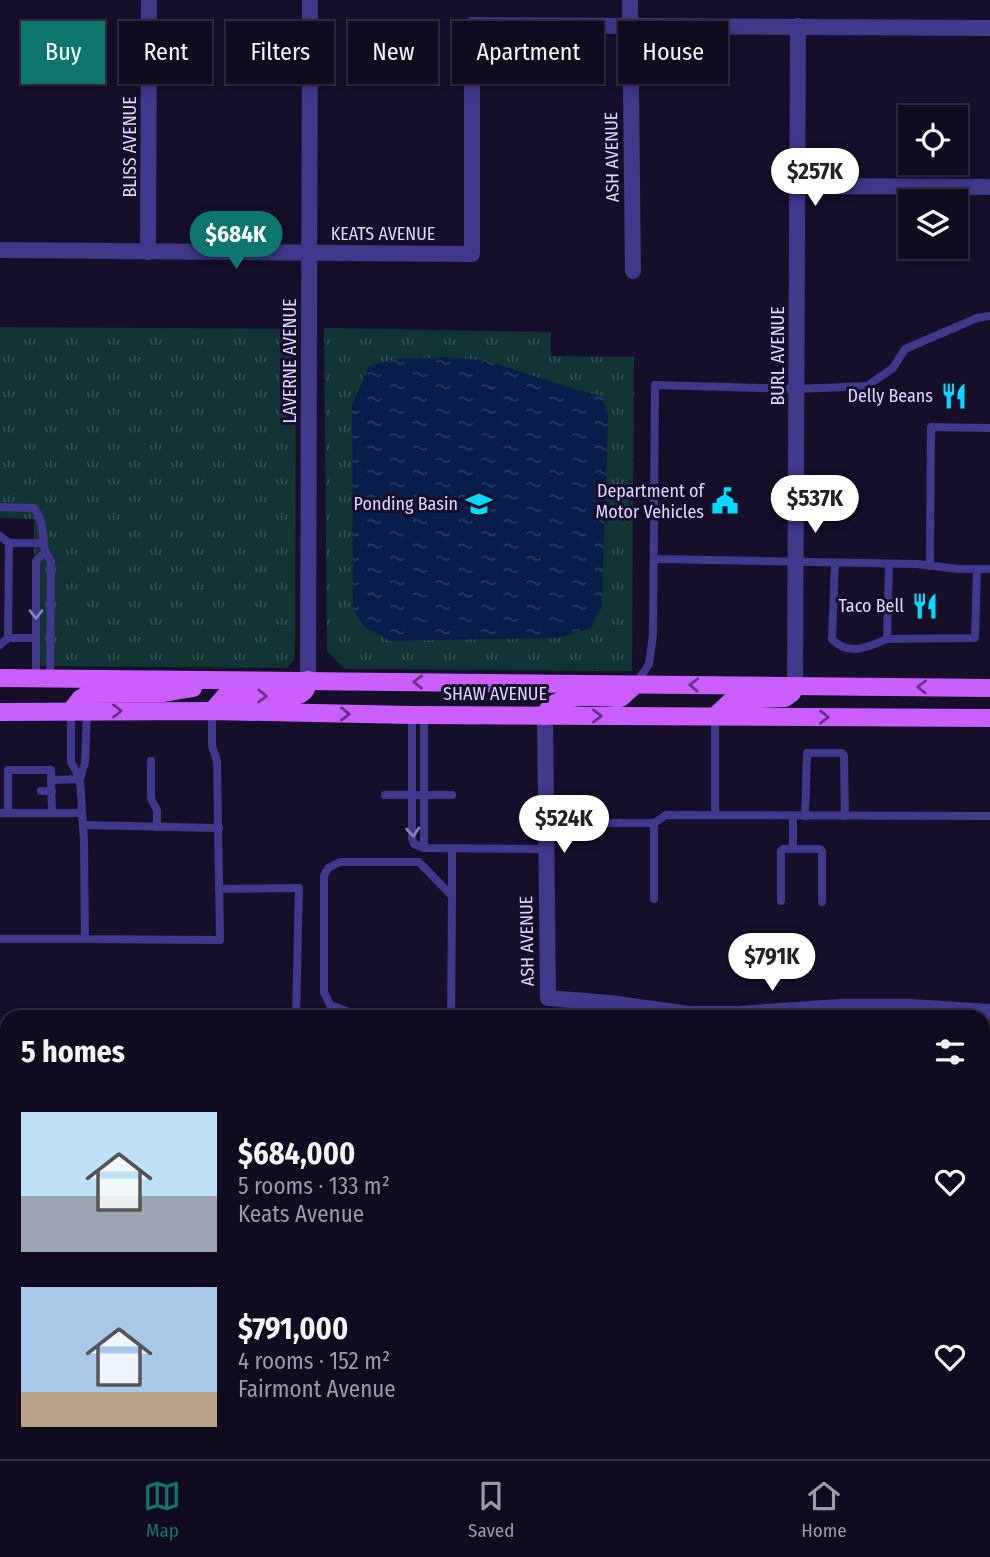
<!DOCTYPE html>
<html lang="en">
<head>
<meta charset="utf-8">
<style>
  :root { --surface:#100b1f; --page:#1e192c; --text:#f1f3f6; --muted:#9c9ba4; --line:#302b3d; --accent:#0f766e }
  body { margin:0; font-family:"Fira Sans Condensed",sans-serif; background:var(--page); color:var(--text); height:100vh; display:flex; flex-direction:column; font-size:26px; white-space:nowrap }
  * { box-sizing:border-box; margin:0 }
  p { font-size:23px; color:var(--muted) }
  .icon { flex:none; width:38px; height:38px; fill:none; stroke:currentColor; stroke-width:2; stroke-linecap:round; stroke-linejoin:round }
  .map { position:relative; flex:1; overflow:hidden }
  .drawer { position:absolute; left:0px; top:1010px; width:990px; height:450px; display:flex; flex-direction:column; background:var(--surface); border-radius:21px 21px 0 0; box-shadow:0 4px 10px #0003,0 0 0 2px var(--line) }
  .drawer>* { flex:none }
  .top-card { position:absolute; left:21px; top:21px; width:948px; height:63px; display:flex; gap:14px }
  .buttons { position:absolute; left:898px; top:105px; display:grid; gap:14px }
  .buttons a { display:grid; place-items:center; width:70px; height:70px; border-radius:0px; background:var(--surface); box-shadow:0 4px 10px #0003,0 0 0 2px var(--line); font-size:35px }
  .price { position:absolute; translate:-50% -60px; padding:0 16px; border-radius:24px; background:#fff; color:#222; font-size:23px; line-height:46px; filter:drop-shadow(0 2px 4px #0008) }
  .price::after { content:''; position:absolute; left:50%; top:42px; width:21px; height:16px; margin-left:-10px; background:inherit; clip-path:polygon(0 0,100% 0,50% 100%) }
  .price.selected { background:var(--accent); color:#fff }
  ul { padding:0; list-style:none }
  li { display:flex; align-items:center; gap:21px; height:175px; padding:0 21px }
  li span { display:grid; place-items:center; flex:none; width:196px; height:140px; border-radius:0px; color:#555 }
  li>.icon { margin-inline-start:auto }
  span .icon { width:84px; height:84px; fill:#fffc; stroke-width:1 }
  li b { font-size:30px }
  h2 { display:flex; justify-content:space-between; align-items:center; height:84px; padding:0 21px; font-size:30px }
  .tag { padding:0 24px; border-radius:0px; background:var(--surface); box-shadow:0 4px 10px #0003,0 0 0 2px var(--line); font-size:24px; line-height:63px }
  .tag.selected { background:var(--accent); color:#fff }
  .dock { display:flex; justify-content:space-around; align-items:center; height:98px; border-top:2px solid var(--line); background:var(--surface); font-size:19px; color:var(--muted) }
  .dock a { display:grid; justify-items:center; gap:4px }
  .dock .selected { color:var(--accent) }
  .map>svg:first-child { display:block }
  .grass { fill:url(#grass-tufts) }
  .water { fill:url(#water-ripples) }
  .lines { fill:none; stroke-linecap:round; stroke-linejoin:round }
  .lane { stroke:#3f388b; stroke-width:8 }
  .street { stroke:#3f388b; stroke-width:16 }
  .primary { stroke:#ca5eff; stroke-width:18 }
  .oneway { stroke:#8780bf }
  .oneway2 { stroke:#663389 }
  .labels { text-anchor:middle; stroke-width:6; stroke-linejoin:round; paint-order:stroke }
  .street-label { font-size:18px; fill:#ded7ff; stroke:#150f29 }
  .poi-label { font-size:18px; fill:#ded7ff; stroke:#150f29; text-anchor:end }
</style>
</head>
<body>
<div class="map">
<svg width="990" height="1459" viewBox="0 0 990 1459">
  <defs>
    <pattern id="grass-tufts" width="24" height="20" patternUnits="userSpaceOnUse" patternTransform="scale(1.75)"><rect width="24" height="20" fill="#123334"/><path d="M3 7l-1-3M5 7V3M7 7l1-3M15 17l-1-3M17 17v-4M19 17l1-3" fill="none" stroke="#345052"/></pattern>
    <pattern id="water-ripples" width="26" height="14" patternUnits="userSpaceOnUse" patternTransform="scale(1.75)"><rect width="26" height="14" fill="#081d49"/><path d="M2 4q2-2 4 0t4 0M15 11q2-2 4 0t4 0" fill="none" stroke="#2c3d64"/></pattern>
  </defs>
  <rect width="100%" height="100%" fill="#150f29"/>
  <g class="grass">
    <polygon points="0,327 296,329 295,659 287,668 34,666 34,519 0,518"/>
    <polygon points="324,328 551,332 551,356 634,357 632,671 344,669 327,651"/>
  </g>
  <polygon class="water" points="443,357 485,360 577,390 602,396 608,416 602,606 591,628 558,638 390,641 363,626 353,609 352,405 369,366 395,359"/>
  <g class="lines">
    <g class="lane">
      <path d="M0 507 34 508C49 528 37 543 51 561L50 679"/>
      <polyline points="0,536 9,543 8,638"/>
      <polyline points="9,543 44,543"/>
      <polyline points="655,559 917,564 958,569 990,569"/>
      <path d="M835 563 832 639C849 657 868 647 887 639L889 564"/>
      <polyline points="930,566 931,427 990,428"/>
      <polyline points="887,639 975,638 977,569"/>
      <polyline points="0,645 8,638 36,638"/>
      <polyline points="36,679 36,561 44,553"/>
      <polyline points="637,682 649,664 653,635 655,385 797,389 867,386 893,368 905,349 977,318 990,316"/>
      <polyline points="71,711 71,762 80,779 85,763 87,711"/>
      <polyline points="412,715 412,838 414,844 424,848 546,849"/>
      <polyline points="715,716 715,815"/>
      <polyline points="151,761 151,799 157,810 157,827"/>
      <polyline points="51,780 52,813"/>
      <polyline points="41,791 52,791"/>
      <polyline points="385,795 452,795"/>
      <polyline points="0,813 82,813"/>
      <polyline points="8,813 8,770 51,770 51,780 80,779 84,842 85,939 220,940 217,761 212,746 212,711"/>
      <polyline points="805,816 807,753 842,753 844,756 845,816"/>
      <polyline points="546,823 654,823 666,815 990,816"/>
      <polyline points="83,825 219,828"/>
      <polyline points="424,848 424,715"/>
      <polyline points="793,849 793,816"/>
      <polyline points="219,889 299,888 296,1017"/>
      <polyline points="452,896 452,849"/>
      <polyline points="654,899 654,823"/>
      <polyline points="781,901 781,851 783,849 820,849 822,851 822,902"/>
      <polyline points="0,939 85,939"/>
      <polyline points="363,1017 330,1005 324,992 324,876 328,868 340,862 419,862 452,896 451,1017"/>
      <polyline points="0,1081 7,1081"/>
    </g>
    <g class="street">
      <polyline points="630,0 633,271"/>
      <polyline points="797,186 990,187"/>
      <polyline points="0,250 472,254 472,25 990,28"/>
      <polyline points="148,252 149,0"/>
      <polyline points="308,680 310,0"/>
      <polyline points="795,686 798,26"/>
      <polyline points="545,716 548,998 610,1003 689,1014 739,1014 839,1007 911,1007 990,1012"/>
      <polyline points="984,1196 990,1196"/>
      <polyline points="0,1201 7,1201"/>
      <polyline points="0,1362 7,1362"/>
      <polyline points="984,1381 990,1382"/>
      <polyline points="469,1452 469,1459"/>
      <polyline points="137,1459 137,1452"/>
      <polyline points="621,1459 621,1452"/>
    </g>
    <g class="primary">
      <polyline points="0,678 990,688"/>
      <polyline points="71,711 80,699 88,694 164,693 193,688"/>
      <path d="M212 711 226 695 296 696C305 693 307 689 308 680"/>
      <polyline points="0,712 212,711 412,715 990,718"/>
      <path d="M545 716C553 690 599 698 621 698L635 685"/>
      <polyline points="715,716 732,700 785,698 792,693 795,686"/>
    </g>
  </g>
  <defs><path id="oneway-chevron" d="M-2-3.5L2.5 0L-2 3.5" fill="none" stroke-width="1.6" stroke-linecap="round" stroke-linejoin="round" transform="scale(1.75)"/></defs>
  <g class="oneway">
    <use href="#oneway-chevron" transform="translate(36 614) rotate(90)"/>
    <use href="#oneway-chevron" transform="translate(413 832) rotate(85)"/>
  </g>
  <g class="oneway2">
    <use href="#oneway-chevron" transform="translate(418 682) rotate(-179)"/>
    <use href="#oneway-chevron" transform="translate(694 685) rotate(-179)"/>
    <use href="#oneway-chevron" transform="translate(922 687) rotate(-179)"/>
    <use href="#oneway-chevron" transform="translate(262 696) rotate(1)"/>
    <use href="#oneway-chevron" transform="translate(117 711)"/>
    <use href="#oneway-chevron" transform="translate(345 714) rotate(1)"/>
    <use href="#oneway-chevron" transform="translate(597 716)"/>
    <use href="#oneway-chevron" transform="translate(824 717)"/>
  </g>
  <defs>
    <g id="restaurant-bare" transform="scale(2.1)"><path d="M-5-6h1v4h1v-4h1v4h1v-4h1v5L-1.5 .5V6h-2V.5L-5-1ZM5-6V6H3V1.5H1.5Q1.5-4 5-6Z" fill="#03daff" stroke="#150f29" stroke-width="2.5" paint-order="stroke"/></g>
    <g id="civic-bare" transform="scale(2.1)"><path d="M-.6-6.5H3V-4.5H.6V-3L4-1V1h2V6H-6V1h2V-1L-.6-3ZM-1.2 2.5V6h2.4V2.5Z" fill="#03daff" stroke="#150f29" stroke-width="2.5" paint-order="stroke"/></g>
    <g id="school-bare" transform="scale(2.1)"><path d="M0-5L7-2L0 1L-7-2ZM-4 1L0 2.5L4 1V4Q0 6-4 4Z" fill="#03daff" stroke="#150f29" stroke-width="2.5" paint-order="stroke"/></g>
  </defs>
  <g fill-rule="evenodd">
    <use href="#restaurant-bare" x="954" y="396"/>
    <use href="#civic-bare" x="725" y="501"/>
    <use href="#school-bare" x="479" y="504"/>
    <use href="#restaurant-bare" x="925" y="606"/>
  </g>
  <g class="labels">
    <g class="street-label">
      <text transform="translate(130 147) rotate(-90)" y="6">BLISS AVENUE</text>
      <text transform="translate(612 157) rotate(-91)" y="6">ASH AVENUE</text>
      <text x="383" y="240">KEATS AVENUE</text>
      <text transform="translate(778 356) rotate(-90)" y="6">BURL AVENUE</text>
      <text transform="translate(290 361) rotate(-90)" y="6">LAVERNE AVENUE</text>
      <text x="495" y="700">SHAW AVENUE</text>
      <text transform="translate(527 941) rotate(-91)" y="6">ASH AVENUE</text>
    </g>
    <g class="poi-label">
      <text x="933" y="402">Delly Beans</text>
      <text x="704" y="497">Department of<tspan x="704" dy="21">Motor Vehicles</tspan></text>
      <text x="458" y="510">Ponding Basin</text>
      <text x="904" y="612">Taco Bell</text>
    </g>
  </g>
</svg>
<div class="buttons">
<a><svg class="icon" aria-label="locate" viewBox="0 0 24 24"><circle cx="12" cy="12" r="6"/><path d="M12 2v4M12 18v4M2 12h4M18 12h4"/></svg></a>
<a><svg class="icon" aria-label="layers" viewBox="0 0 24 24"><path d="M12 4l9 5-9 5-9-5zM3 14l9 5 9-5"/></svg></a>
</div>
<b class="price" style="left:815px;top:208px">$257K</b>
<b class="price selected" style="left:236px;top:271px">$684K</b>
<b class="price" style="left:815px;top:535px">$537K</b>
<b class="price" style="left:564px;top:855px">$524K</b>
<b class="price" style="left:772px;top:993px">$791K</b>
<div class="top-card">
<a class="tag selected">Buy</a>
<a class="tag">Rent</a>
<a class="tag">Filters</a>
<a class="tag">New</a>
<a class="tag">Apartment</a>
<a class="tag">House</a>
</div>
<section class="drawer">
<h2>5 homes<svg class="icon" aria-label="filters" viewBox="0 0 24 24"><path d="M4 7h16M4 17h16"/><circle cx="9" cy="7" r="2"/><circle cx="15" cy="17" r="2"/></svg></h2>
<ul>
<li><span style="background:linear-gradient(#bfe0f5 60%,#9aa5b1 0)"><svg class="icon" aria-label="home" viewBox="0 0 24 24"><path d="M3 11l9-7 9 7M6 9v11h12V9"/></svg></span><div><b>$684,000</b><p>5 rooms · 133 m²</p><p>Keats Avenue</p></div><svg class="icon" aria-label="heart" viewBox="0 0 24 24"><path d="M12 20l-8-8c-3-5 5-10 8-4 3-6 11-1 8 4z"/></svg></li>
<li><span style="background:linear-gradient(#a9c7e8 75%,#b9a48a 0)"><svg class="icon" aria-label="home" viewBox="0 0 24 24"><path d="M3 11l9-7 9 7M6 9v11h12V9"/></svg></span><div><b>$791,000</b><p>4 rooms · 152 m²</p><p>Fairmont Avenue</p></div><svg class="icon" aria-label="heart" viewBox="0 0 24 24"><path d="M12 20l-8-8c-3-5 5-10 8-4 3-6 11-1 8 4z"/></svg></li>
</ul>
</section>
</div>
<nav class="dock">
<a class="selected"><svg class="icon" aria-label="map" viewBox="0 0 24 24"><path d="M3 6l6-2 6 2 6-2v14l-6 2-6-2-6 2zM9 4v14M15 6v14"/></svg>Map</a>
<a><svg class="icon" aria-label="saved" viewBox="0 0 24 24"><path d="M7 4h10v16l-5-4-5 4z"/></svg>Saved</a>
<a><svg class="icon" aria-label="home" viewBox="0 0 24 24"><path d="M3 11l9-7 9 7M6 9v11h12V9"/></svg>Home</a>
</nav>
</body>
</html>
